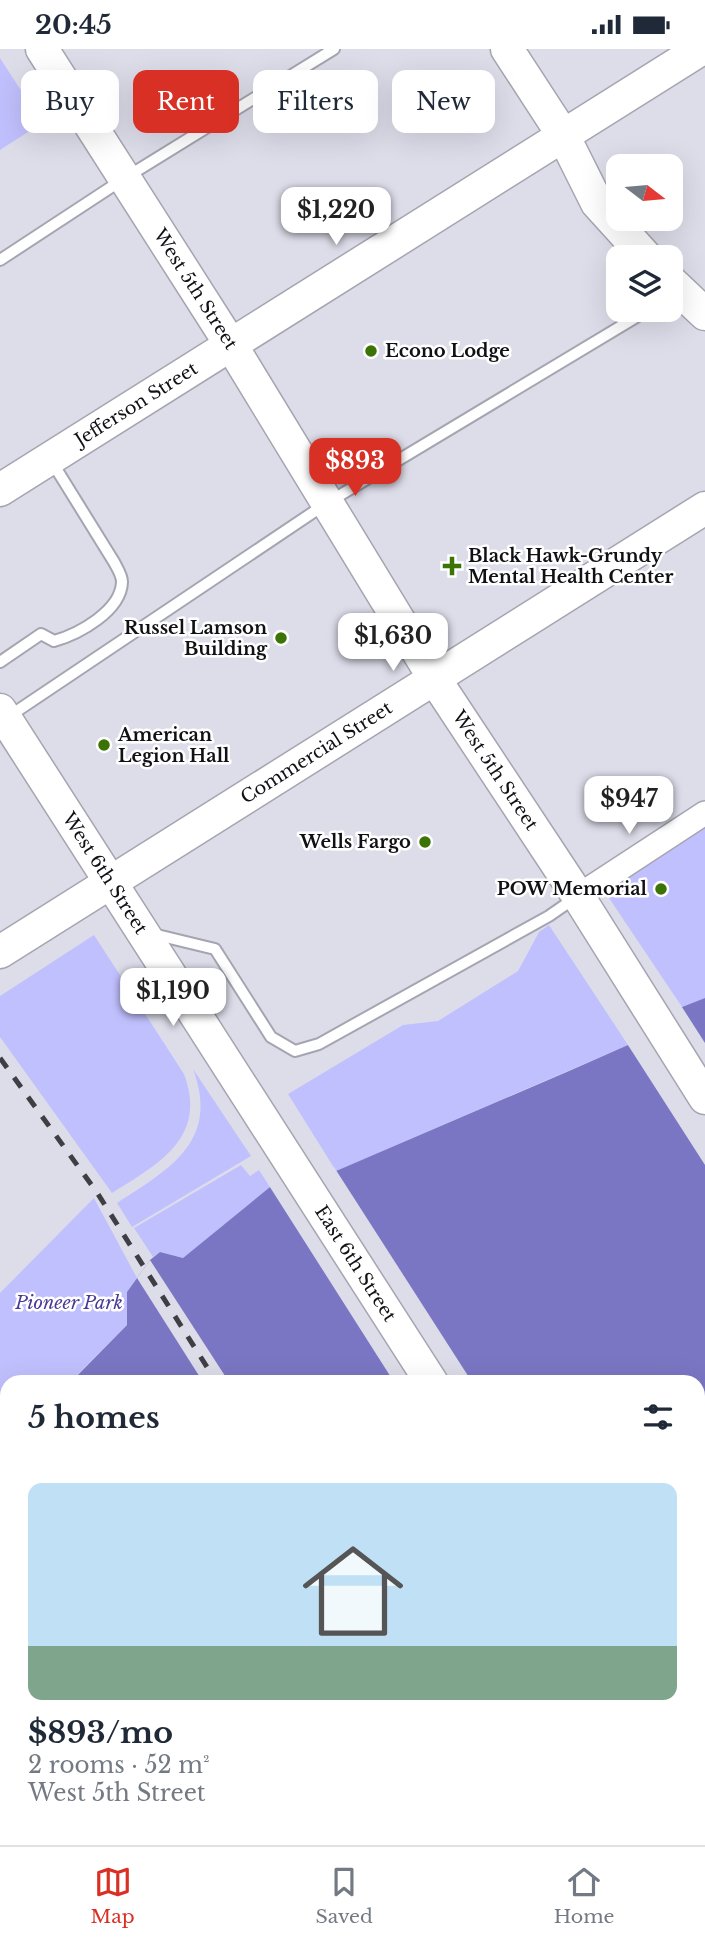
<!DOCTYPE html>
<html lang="en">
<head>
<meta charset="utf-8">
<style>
  :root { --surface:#fff; --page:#f2f2f3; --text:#1f2937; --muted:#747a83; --line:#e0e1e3; --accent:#d93025 }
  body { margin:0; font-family:"Libre Baskerville",serif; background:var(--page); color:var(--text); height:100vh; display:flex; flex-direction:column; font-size:26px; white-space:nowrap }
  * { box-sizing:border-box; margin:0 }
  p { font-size:23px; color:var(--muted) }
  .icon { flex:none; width:38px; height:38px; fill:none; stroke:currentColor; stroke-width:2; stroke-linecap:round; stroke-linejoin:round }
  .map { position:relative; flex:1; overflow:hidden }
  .panel { position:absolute; left:0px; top:1326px; width:705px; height:471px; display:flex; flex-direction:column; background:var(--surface); border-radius:21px 21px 0 0; box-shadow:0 7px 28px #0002 }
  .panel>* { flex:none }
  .hud { position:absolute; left:21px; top:21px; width:663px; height:63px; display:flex; gap:14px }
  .needle { width:46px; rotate:106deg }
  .buttons { position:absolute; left:606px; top:105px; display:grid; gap:14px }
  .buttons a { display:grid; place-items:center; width:77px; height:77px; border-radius:14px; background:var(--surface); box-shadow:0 7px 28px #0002; font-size:35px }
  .price { position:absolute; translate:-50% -60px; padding:0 16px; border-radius:14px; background:#fff; color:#222; font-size:23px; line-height:46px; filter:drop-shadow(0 2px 4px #0008) }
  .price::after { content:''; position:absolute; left:50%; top:42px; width:21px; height:16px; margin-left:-10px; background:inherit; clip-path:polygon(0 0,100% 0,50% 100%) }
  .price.active { background:var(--accent); color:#fff }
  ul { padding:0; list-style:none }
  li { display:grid; align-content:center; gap:14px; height:371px; padding:0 28px }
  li+li { border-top:2px solid var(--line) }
  li span { display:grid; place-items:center; height:217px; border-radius:14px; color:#555 }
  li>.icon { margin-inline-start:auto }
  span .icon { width:126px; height:126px; fill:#fffc; stroke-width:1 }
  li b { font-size:30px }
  h2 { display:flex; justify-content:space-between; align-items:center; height:84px; padding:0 28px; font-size:30px }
  .chip { padding:0 24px; border-radius:14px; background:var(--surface); box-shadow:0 7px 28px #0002; font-size:24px; line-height:63px }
  .chip.active { background:var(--accent); color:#fff }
  .status { display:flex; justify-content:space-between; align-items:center; height:49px; padding:0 35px; background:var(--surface); direction:ltr }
  .status svg { height:19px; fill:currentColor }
  .tabs { display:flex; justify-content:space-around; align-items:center; height:98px; border-top:2px solid var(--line); background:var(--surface); font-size:19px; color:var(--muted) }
  .tabs a { display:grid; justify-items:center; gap:4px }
  .tabs .active { color:var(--accent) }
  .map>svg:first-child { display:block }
  .green { fill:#c1c0fe }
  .water { fill:#7a76c3 }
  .pier { fill:#ddddea }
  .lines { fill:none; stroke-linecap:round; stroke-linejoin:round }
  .lane-casing { stroke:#a5a5b1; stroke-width:14 }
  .street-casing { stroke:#a5a5b1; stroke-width:26 }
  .secondary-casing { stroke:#a5a5b1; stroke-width:35 }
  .lane { stroke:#fff; stroke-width:10 }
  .street { stroke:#fff; stroke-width:23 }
  .secondary { stroke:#fff; stroke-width:32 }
  .rail { stroke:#3e3e44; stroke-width:5; stroke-dasharray:12 12; stroke-linecap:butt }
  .poi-dot { fill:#3b7404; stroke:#fff; stroke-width:2.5 }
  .labels { text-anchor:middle; stroke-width:5; stroke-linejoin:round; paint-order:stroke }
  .street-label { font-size:18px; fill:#111115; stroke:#fff }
  .poi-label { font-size:18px; font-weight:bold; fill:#111115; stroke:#fff; text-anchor:start }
  .park-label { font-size:18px; font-style:italic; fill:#483a98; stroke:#fff }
</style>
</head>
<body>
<div class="status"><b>20:45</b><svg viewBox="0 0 49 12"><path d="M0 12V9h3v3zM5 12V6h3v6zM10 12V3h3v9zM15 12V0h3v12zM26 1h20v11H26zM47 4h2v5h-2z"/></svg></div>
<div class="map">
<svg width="705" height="1796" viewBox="0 0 705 1796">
  <rect width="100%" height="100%" fill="#ddddea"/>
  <g class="green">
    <polygon points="0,9 42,74 0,101"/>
    <polygon points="705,777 705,949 682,958 609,849 615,833"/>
    <polygon points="549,876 628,996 336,1122 288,1045 403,976 438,972 518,922 539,883"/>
    <path d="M94 886 184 1025C208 1089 158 1115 112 1144L0 988V947Z"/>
    <path d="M193 1020 251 1107 132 1178 117 1154C170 1120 220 1092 193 1020Z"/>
    <polygon points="241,1116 250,1127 259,1121 270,1138 183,1209 160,1203 153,1208 134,1179"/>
    <polygon points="94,1149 137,1229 127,1243 127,1276 70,1333 7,1334 7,1397 0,1404 0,1244"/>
  </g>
  <g class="water">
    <polygon points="705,949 705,1641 698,1646 698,1334 70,1334 127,1276 127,1243 150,1211 160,1203 183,1209 270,1138 336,1122 569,1022 628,996 682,958"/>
    <polygon points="7,1397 7,1790 583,1790 579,1796 0,1796 0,1404"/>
  </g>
  <g class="pier">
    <polygon points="680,955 705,994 705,1116 626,993"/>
    <polygon points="334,1118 472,1333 394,1333 268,1135"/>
    <polygon points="150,1211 229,1333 203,1333 137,1229"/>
  </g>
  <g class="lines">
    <g class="lane-casing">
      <g id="lane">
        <polyline points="0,211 125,129 334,0"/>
        <path d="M0 613 41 585 54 592C79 585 121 562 122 533 122 526 117 519 114 513L52 413"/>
        <polyline points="8,668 327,454 648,261"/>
        <polyline points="153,885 215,900 271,988 295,1002 319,995 549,867 575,849"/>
      </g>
    </g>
    <g class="street-casing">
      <polyline id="street" points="578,847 705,764"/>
    </g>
    <g class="secondary-casing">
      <g id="secondary">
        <path id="s1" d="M42 0 231 296 434 629 578 847 705 1049"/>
        <polyline points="507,0 563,86 597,154 646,208"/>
        <polyline points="670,232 705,265"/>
        <path id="s2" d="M0 441 701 0"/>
        <path id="s3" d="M0 661 432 1334"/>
        <path id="s4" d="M0 903 705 459"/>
        <polyline points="698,1755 705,1766"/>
      </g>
    </g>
    <use href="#lane" class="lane"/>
    <use href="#street" class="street"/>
    <use href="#secondary" class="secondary"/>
    <g class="rail">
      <polyline points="0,1009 98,1145 217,1334"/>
      <polyline points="510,1790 513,1796"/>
    </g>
  </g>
  <g class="poi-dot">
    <circle cx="371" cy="302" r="7"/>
    <path d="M448.5 506.5h7v7h7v7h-7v7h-7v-7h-7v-7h7z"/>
    <circle cx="281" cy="589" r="7"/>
    <circle cx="104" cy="696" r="7"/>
    <circle cx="425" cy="793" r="7"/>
    <circle cx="661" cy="840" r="7"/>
  </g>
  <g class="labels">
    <g class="street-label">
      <text dy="6" stroke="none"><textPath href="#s1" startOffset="285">West 5th Street</textPath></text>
      <text dy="6" stroke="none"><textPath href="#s2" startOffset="161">Jefferson Street</textPath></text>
      <text dy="6" stroke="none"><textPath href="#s4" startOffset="374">Commercial Street</textPath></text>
      <text dy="6" stroke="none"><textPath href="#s1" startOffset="852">West 5th Street</textPath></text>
      <text dy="6" stroke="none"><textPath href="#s3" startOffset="194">West 6th Street</textPath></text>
      <text dy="6" stroke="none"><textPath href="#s3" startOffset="658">East 6th Street</textPath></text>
    </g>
    <g class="poi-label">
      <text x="385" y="308">Econo Lodge</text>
      <text x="468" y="513">Black Hawk-Grundy<tspan x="468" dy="21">Mental Health Center</tspan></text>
      <text x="267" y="585" text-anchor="end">Russel Lamson<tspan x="267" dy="21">Building</tspan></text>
      <text x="118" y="692">American<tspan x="118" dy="21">Legion Hall</tspan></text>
      <text x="411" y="799" text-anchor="end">Wells Fargo</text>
      <text x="647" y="846" text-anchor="end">POW Memorial</text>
    </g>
    <g class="park-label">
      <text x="69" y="1260">Pioneer Park</text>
    </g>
  </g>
</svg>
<div class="buttons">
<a><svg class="needle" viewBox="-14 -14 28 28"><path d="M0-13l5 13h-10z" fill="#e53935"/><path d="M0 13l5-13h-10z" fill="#747a83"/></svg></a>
<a><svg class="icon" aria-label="layers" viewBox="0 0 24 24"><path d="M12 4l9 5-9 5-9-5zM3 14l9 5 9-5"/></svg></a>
</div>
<b class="price" style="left:336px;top:198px">$1,220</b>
<b class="price active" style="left:355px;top:449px">$893</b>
<b class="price" style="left:393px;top:624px">$1,630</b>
<b class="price" style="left:629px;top:787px">$947</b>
<b class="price" style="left:173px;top:979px">$1,190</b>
<div class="hud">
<a class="chip">Buy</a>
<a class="chip active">Rent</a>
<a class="chip">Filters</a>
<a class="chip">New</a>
</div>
<section class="panel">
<h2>5 homes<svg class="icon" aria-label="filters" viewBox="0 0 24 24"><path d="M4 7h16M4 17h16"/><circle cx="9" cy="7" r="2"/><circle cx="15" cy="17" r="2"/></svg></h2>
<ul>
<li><span style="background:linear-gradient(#bfe0f5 75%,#7fa58c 0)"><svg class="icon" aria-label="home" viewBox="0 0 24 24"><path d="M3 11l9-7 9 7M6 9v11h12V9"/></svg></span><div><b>$893/mo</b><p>2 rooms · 52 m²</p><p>West 5th Street</p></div></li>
</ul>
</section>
</div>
<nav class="tabs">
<a class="active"><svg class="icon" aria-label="map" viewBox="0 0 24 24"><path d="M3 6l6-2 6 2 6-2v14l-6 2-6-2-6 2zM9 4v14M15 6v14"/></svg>Map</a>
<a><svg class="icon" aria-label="saved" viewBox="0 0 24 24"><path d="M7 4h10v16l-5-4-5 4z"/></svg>Saved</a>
<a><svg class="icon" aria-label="home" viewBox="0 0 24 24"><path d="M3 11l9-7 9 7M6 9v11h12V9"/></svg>Home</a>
</nav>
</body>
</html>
